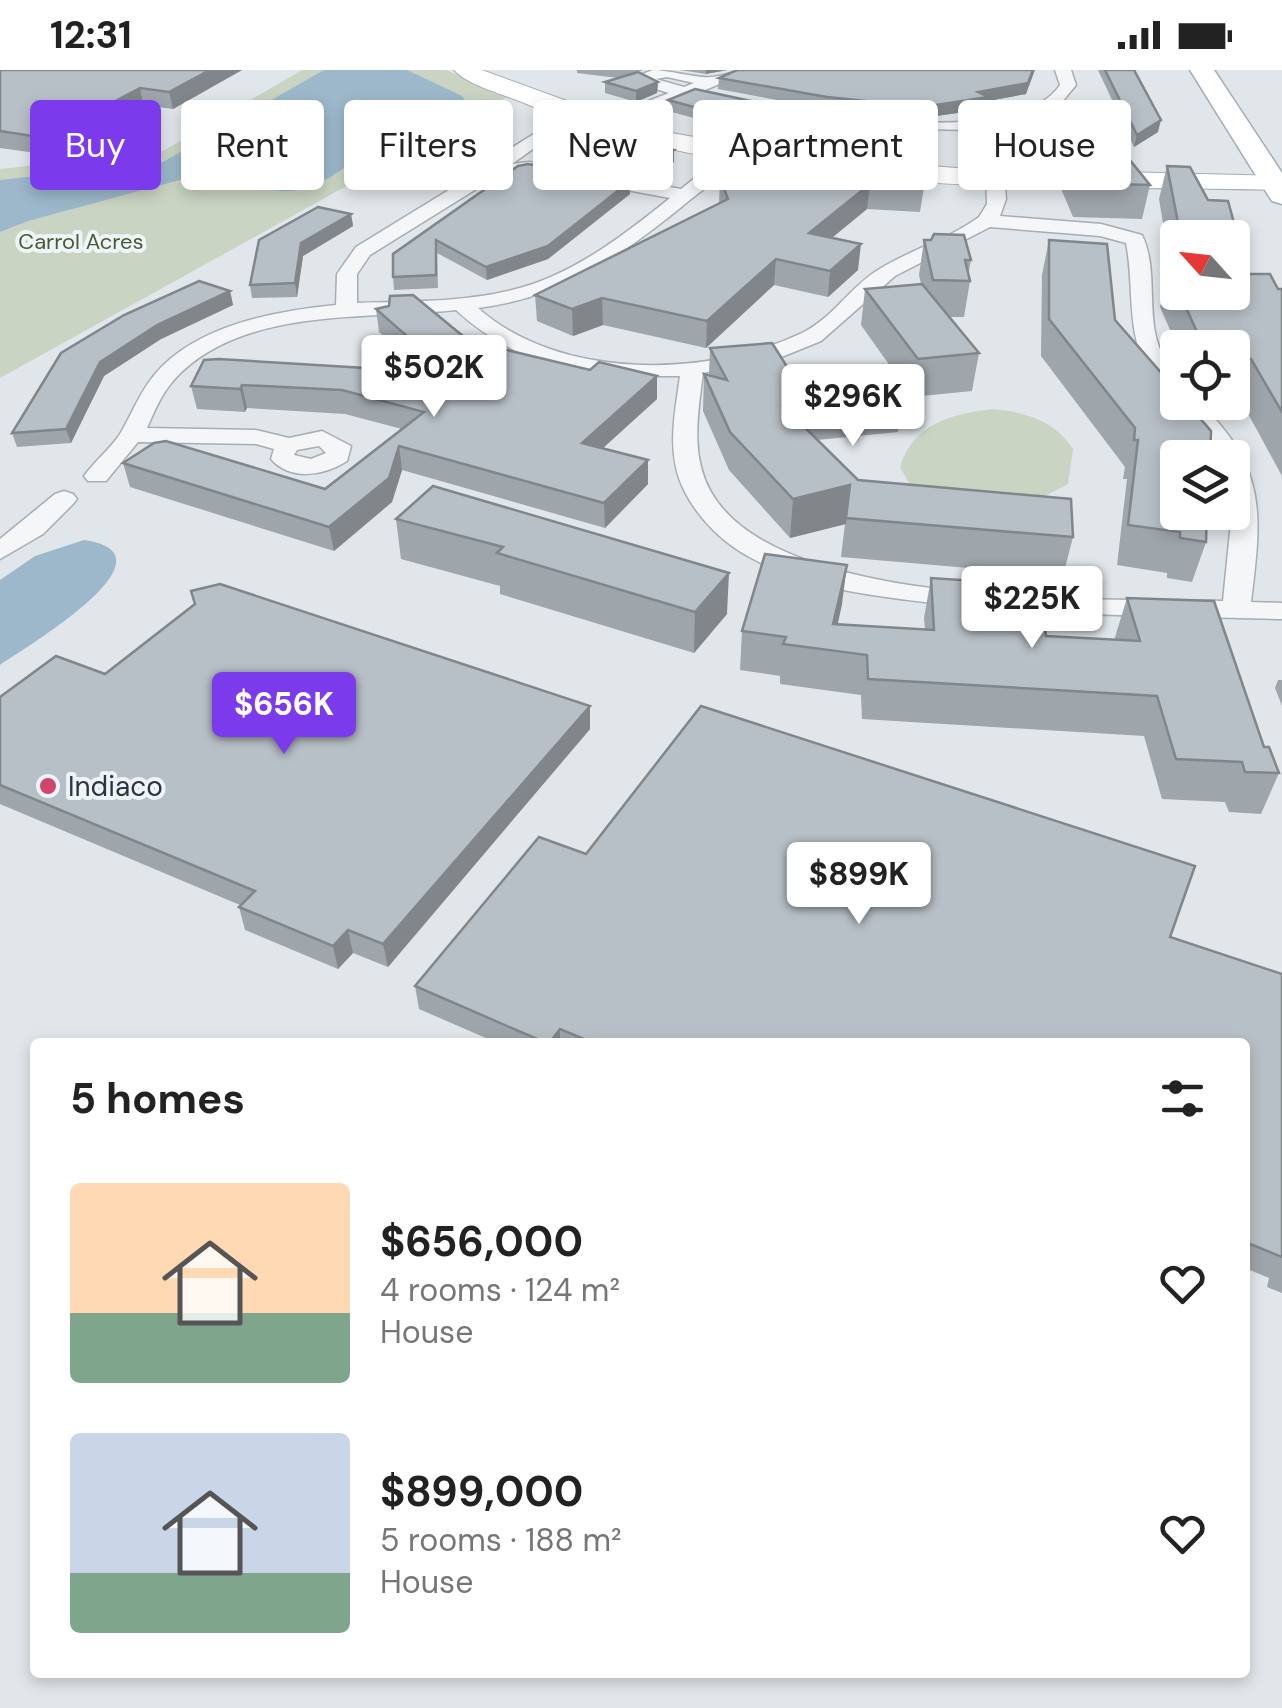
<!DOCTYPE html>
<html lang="en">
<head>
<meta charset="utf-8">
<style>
  :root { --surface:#fff; --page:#f6f6f6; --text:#222; --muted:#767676; --accent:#7c3aed }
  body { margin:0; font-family:"DM Sans",sans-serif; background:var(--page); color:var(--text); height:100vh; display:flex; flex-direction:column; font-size:38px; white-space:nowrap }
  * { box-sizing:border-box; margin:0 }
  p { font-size:32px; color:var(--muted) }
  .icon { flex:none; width:55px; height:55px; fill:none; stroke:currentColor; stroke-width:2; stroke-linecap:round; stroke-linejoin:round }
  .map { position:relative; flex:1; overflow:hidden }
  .drawer { position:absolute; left:30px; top:968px; width:1220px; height:640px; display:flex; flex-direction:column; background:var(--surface); border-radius:10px; box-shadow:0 5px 15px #0003 }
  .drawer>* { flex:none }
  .banner { position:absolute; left:30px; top:30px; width:1222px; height:90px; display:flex; gap:20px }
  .needle { width:65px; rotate:297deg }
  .controls { position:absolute; left:1160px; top:150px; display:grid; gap:20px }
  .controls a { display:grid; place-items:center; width:90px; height:90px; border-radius:10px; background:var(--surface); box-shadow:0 5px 15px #0003; font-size:50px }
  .price { position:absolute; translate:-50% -85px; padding:0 22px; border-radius:10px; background:#fff; color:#222; font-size:32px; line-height:65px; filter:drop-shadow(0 2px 5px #0008) }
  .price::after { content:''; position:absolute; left:50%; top:60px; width:30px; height:22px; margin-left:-15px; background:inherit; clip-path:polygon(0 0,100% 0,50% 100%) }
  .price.active { background:var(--accent); color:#fff }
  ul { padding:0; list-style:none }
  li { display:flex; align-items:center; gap:30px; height:250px; padding:0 40px }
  li span { display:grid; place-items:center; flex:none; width:280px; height:200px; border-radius:10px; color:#555 }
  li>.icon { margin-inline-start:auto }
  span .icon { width:120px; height:120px; fill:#fffc; stroke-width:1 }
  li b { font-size:42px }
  h2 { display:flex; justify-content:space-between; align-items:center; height:120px; padding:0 40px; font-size:42px }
  .tag { padding:0 35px; border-radius:10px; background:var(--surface); box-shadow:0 5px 15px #0003; font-size:35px; line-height:90px }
  .tag.active { background:var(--accent); color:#fff }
  .status { display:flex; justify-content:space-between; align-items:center; height:70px; padding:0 50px; background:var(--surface); direction:ltr }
  .status svg { height:28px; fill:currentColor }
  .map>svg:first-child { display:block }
  .green { fill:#c9d4c2 }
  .water { fill:#9cb8ca }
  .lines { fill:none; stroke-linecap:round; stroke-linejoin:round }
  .street-casing { stroke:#a6adb4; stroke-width:3 }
  .secondary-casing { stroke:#a6adb4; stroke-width:2 }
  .primary-casing { stroke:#a0acb6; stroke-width:3 }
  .street { fill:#f4f6f8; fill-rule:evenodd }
  .secondary { fill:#fff; fill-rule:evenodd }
  .primary { fill:#fff; fill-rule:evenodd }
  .wall { fill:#9ea5ab; fill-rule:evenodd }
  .shaded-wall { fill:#81868b }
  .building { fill:#b8c0c7; stroke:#81868b; stroke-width:2.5 }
  .poi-dot { fill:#d0456c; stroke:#f1f4f7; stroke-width:4 }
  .labels { text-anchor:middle; stroke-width:8; stroke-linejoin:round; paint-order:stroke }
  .far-park-label { font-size:22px; fill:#435e36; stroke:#f1f4f7 }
  .poi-label { font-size:28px; fill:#293542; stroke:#f1f4f7; text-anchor:start }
</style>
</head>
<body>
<div class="status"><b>12:31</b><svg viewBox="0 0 49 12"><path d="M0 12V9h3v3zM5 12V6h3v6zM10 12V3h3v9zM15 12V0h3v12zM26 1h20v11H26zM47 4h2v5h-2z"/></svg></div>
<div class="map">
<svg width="1282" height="1638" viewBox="0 0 1282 1638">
  <rect width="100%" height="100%" fill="#e1e6ea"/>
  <g class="green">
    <polygon points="302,0 446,0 509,26 0,308 0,99 163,81"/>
    <path d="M993 339C1026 342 1055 351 1073 379L1068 414 1010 444 912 418 900 397C913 353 952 344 993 339Z"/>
  </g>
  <g class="water">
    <path d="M324 0H407L462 26 470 37C447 49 421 53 397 63 360 80 332 118 289 121 258 122 230 105 198 105L28 151 0 162V110L163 92Z"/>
    <path d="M84 470C183 484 25 578 0 595V510L35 486Z"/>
  </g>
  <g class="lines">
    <g class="street-casing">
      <g id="street">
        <path d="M653 0C669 0 700 9 711 7 725 6 736 0 752 0L614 59H602L600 55 609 46 669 23 646 16 637 6ZM667 7 694 13 684 17 656 9Z"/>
        <path d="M1055 0H1071L1076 15 1057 38 1089 50V58L1062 65 1021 52 967 60 845 57 837 52 845 47C902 51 1024 67 1060 15ZM1045 45 1067 53 1040 47Z"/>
        <path d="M545 57 551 58V66L512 94 529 92 681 119 730 80 745 84C729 101 709 115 691 129 627 182 563 228 478 238 560 311 707 308 802 263 833 248 850 217 878 200 911 179 948 170 979 147L987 134 986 106 995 101 1004 106 1006 129 1000 146 1101 154 1142 165C1157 196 1148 233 1156 267 1163 296 1178 299 1178 332H1199C1267 398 1262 443 1251 532L1282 533V549C1166 546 1049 546 933 533 874 526 811 519 757 491 726 476 698 450 683 418 666 382 675 343 680 306 593 307 522 301 456 240 367 250 239 236 173 311 161 325 154 342 147 358L256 360 289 368 322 361 351 376 347 391C324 406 290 411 271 389L274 379 256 374 138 372 106 411H88L84 406C95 391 110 379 120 364 132 344 140 321 156 303 198 255 275 241 336 235L337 204 356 177 483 99 495 97 497 87ZM529 102 670 128C628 162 584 196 533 214 477 233 414 231 357 233V204L370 185 494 108ZM990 157 1100 166 1126 173C1135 217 1125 264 1150 304 1169 335 1203 353 1219 388H1232V442L1223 531C1099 528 779 541 711 422 690 385 698 343 703 303L784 286 821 271 895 206ZM319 376 326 383 311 389 294 385 297 380Z"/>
        <polygon points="64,421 73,424 77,429 73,434 43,464 0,489 0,469 55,424"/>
      </g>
    </g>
    <g class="secondary-casing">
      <path id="secondary" d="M454 0H482L638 57 794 85 956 98 1282 106V120C1032 114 765 130 529 35 507 25 470 17 454 0Z"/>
    </g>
    <g class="primary-casing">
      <polygon id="primary" points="1190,0 1214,0 1282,103 1282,134 1272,131 1268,125"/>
    </g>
    <use href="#street" class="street"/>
    <use href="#secondary" class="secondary"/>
    <use href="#primary" class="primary"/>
  </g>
  <g class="wall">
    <polygon points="0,0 242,0 173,39 143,35 50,85 0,78"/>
    <polygon points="577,0 643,0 638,2 658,12 657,23 636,32 605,23 605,12 618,8 577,3"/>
    <polygon points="680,0 727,0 706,4"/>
    <polygon points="1098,0 1134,0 1158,62 1134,77"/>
    <polygon points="719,8 1026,24 988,31 986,39 922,48 826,39 718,19"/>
    <polygon points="695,19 918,79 917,91 924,117 920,142 867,139 832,168 858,200 828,227 774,215 706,278 603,255 573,266 537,251 535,225 719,134 720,108 824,94 849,93 852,86 853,74 738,60 668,41 668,30"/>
    <polygon points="1044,61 1105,86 1105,89 1150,115 1142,149 1073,147 1062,121 1067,97 1052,97 1042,72"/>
    <polygon points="544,79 674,92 650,110 544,91"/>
    <polygon points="518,96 630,124 548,189 487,210 437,183 438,218 394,220 393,207"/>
    <path d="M1167 96 1190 97 1208 130 1228 131 1248 204H1270L1278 219H1282V406L1239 327 1232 326V278H1178L1160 237 1170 201H1171L1159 129ZM1178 168H1232V222H1178Z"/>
    <polygon points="351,144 353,156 303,186 297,227 252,228 250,215"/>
    <polygon points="924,170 931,170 971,190 968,205 970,211 964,247 949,247 979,283 972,321 912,327 861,255 865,219 921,214 919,205"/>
    <polygon points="1049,170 1115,250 1206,472 1192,512 1167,508 1167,503 1117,495 1127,409 1123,409 1125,397 1041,286 1042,205"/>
    <polygon points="230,221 233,235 161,269 104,306 71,373 17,377 12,363"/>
    <polygon points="376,239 469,271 657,329 603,378 648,414 605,458 402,400 392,432 334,481 130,417 123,393 325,419 402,359 345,344 247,338 245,342 197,339 191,316 424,302 379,262"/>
    <polygon points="710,278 791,303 903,324 898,362 817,370 858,410 1073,467 1063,506 841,487 845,454 790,468 729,400 703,341 704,304 709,305"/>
    <polygon points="433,416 727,544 694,583 500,524 500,516 401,489 396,449"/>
    <polygon points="931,508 1046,566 1116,570 1115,567 1127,528 1264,677 1279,703 1261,744 1229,742 1225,732 1162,729 1144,666 862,649 861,625 780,614 780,606 740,600 742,561 842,534 837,554 925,559 924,548"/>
    <polygon points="105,604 590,636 590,659 388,897 353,883 338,899 245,860 239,837 240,835 0,734 0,627"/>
    <polygon points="1278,610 1282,610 1282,636 1275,618"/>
    <polygon points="586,784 1170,867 1282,904 1282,1223 1267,1217 1269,1208 1245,1198 1245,972 495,972 419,939 415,916"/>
  </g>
  <g class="shaded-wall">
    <polygon points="210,0 242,0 173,39 169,22"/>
    <polygon points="706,0 727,0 706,4"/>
    <polygon points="1033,0 1035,0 1026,24 988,31 986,39 922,48 923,37 978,22"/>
    <polygon points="658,12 657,23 636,32 636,21"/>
    <polygon points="140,18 143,35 50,85 45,68"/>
    <polygon points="1161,50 1158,62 1134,77 1137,65"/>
    <polygon points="674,80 674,92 650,110 650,98"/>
    <polygon points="629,112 630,124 548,189 487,210 486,197"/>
    <polygon points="870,114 867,139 807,188 809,163"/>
    <polygon points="351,144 353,156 303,186 297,227 295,213 301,173"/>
    <polygon points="861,174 858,200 828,227 830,201"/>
    <polygon points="776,189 774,215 706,278 707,251"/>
    <polygon points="230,221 233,235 161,269 104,306 71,373 66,359 100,292 157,255"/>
    <polygon points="602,228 603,255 573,266 572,239"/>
    <polygon points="657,306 657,329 582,397 582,373"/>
    <polygon points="242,315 247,338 245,342 240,319"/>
    <polygon points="399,376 402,400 392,432 334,481 329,457"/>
    <polygon points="648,390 648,414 605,458 604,433"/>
    <polygon points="850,415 846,454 790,468 793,429"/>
    <polygon points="847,495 842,534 832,581 833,554"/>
    <polygon points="729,503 727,544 694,583 695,542"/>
    <polygon points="590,636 590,659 388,897 383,874"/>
    <polygon points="348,860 353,883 338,899 333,876"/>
    <polygon points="560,959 560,972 550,972"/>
  </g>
  <g class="building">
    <polygon points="0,0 210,0 169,22 140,18 45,68 0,61"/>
    <polygon points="737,0 1033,0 1028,13 978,22 988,27 923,37 827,27 719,8"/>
    <polygon points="1105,0 1134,0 1161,50 1137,65"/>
    <polygon points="638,2 658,12 636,21 605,12"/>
    <polygon points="695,19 774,36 917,58 918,79 853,74 855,62 738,49 668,30"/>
    <polygon points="1044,61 1086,62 1105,86 1054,85"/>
    <polygon points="571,62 674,80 650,98 544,79"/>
    <polygon points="850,86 922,91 924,117 870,114 809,163 861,174 830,201 776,189 707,251 602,228 572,239 535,225 728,129 720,108 747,87 824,94 849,93"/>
    <polygon points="1069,88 1129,89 1150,115 1080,113"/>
    <polygon points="528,94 629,112 548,176 486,197 436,170 436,205 393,207 393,184 518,96"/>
    <polygon points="1167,96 1190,97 1208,130 1228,131 1248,204 1270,204 1278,219 1282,219 1282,342 1251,289 1232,288 1232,278 1204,278 1201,271 1179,222 1232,222 1232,168 1181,168"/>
    <polygon points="318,137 351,144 301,173 295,213 250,215 259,170"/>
    <polygon points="934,164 964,165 971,190 965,190 970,211 933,210 924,170 931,170"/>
    <polygon points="1049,170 1107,174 1115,250 1178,322 1178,332 1186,332 1211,361 1210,388 1178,388 1178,442 1207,442 1206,472 1180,468 1180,462 1128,455 1138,370 1134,370 1135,358 1049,249"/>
    <polygon points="1170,201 1178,201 1178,219"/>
    <polygon points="199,211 230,221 157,255 100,292 66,359 12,363 61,283 124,245"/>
    <polygon points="922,214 979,283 918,289 865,219"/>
    <polygon points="413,225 469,271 590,300 599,292 657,306 582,373 648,390 604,433 399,376 389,408 329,457 123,393 154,373 166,371 325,419 424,342 342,320 242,315 240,319 191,316 204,290 219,289 449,303 376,239 389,236 390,226"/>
    <polygon points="772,273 791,303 883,295 903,324 783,336 858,410 1071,429 1073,467 846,448 850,415 793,429 730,362 704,304 727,310 710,278"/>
    <polygon points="433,416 729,503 695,542 497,483 503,477 396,449"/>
    <polygon points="765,484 847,495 833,554 934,560 931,508 1038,515 1046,566 1140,571 1127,528 1214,531 1264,677 1269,677 1279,703 1245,702 1242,692 1176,689 1157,626 868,609 867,585 783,574 786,567 742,561"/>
    <polygon points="220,514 590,636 383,874 348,860 333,876 239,837 255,821 0,715 0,627 56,586 105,604 195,534 191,521"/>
    <polygon points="701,636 1195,796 1170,867 1282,904 1282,1187 1245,1172 1245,972 591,972 560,959 550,972 544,972 415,916 539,767 586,784"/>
  </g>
  <circle class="poi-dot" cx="48" cy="716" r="10"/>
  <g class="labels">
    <g class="far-park-label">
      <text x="81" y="179">Carrol Acres</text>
    </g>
    <g class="poi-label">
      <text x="68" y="726">Indiaco</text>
    </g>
  </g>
</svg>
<div class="controls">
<a><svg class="needle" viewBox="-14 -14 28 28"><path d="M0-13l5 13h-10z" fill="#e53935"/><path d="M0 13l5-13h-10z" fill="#767676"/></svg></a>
<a><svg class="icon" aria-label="locate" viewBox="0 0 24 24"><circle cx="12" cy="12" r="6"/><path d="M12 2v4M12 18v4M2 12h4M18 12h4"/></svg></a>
<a><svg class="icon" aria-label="layers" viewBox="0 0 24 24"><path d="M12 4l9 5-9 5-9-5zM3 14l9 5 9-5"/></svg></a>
</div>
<b class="price" style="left:434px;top:350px">$502K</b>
<b class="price" style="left:853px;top:379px">$296K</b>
<b class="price" style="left:1032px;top:581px">$225K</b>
<b class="price active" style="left:284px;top:687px">$656K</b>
<b class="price" style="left:859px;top:857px">$899K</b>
<div class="banner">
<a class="tag active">Buy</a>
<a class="tag">Rent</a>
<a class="tag">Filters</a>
<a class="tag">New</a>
<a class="tag">Apartment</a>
<a class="tag">House</a>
</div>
<section class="drawer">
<h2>5 homes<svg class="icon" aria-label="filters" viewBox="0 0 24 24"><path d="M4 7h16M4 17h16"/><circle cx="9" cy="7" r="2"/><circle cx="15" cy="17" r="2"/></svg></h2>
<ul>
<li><span style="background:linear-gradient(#ffd9b3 65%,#7fa58c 0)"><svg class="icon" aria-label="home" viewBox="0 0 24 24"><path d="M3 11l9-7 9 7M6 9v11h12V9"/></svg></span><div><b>$656,000</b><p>4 rooms · 124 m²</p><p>House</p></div><svg class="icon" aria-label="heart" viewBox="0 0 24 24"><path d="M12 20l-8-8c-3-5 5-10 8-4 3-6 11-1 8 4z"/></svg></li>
<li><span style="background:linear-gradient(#c9d6e8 70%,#7fa58c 0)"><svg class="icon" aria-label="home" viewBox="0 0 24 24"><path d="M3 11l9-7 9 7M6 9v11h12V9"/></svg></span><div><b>$899,000</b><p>5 rooms · 188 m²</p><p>House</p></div><svg class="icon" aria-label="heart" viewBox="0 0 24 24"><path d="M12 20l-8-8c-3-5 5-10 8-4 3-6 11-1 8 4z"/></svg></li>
</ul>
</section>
</div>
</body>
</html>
